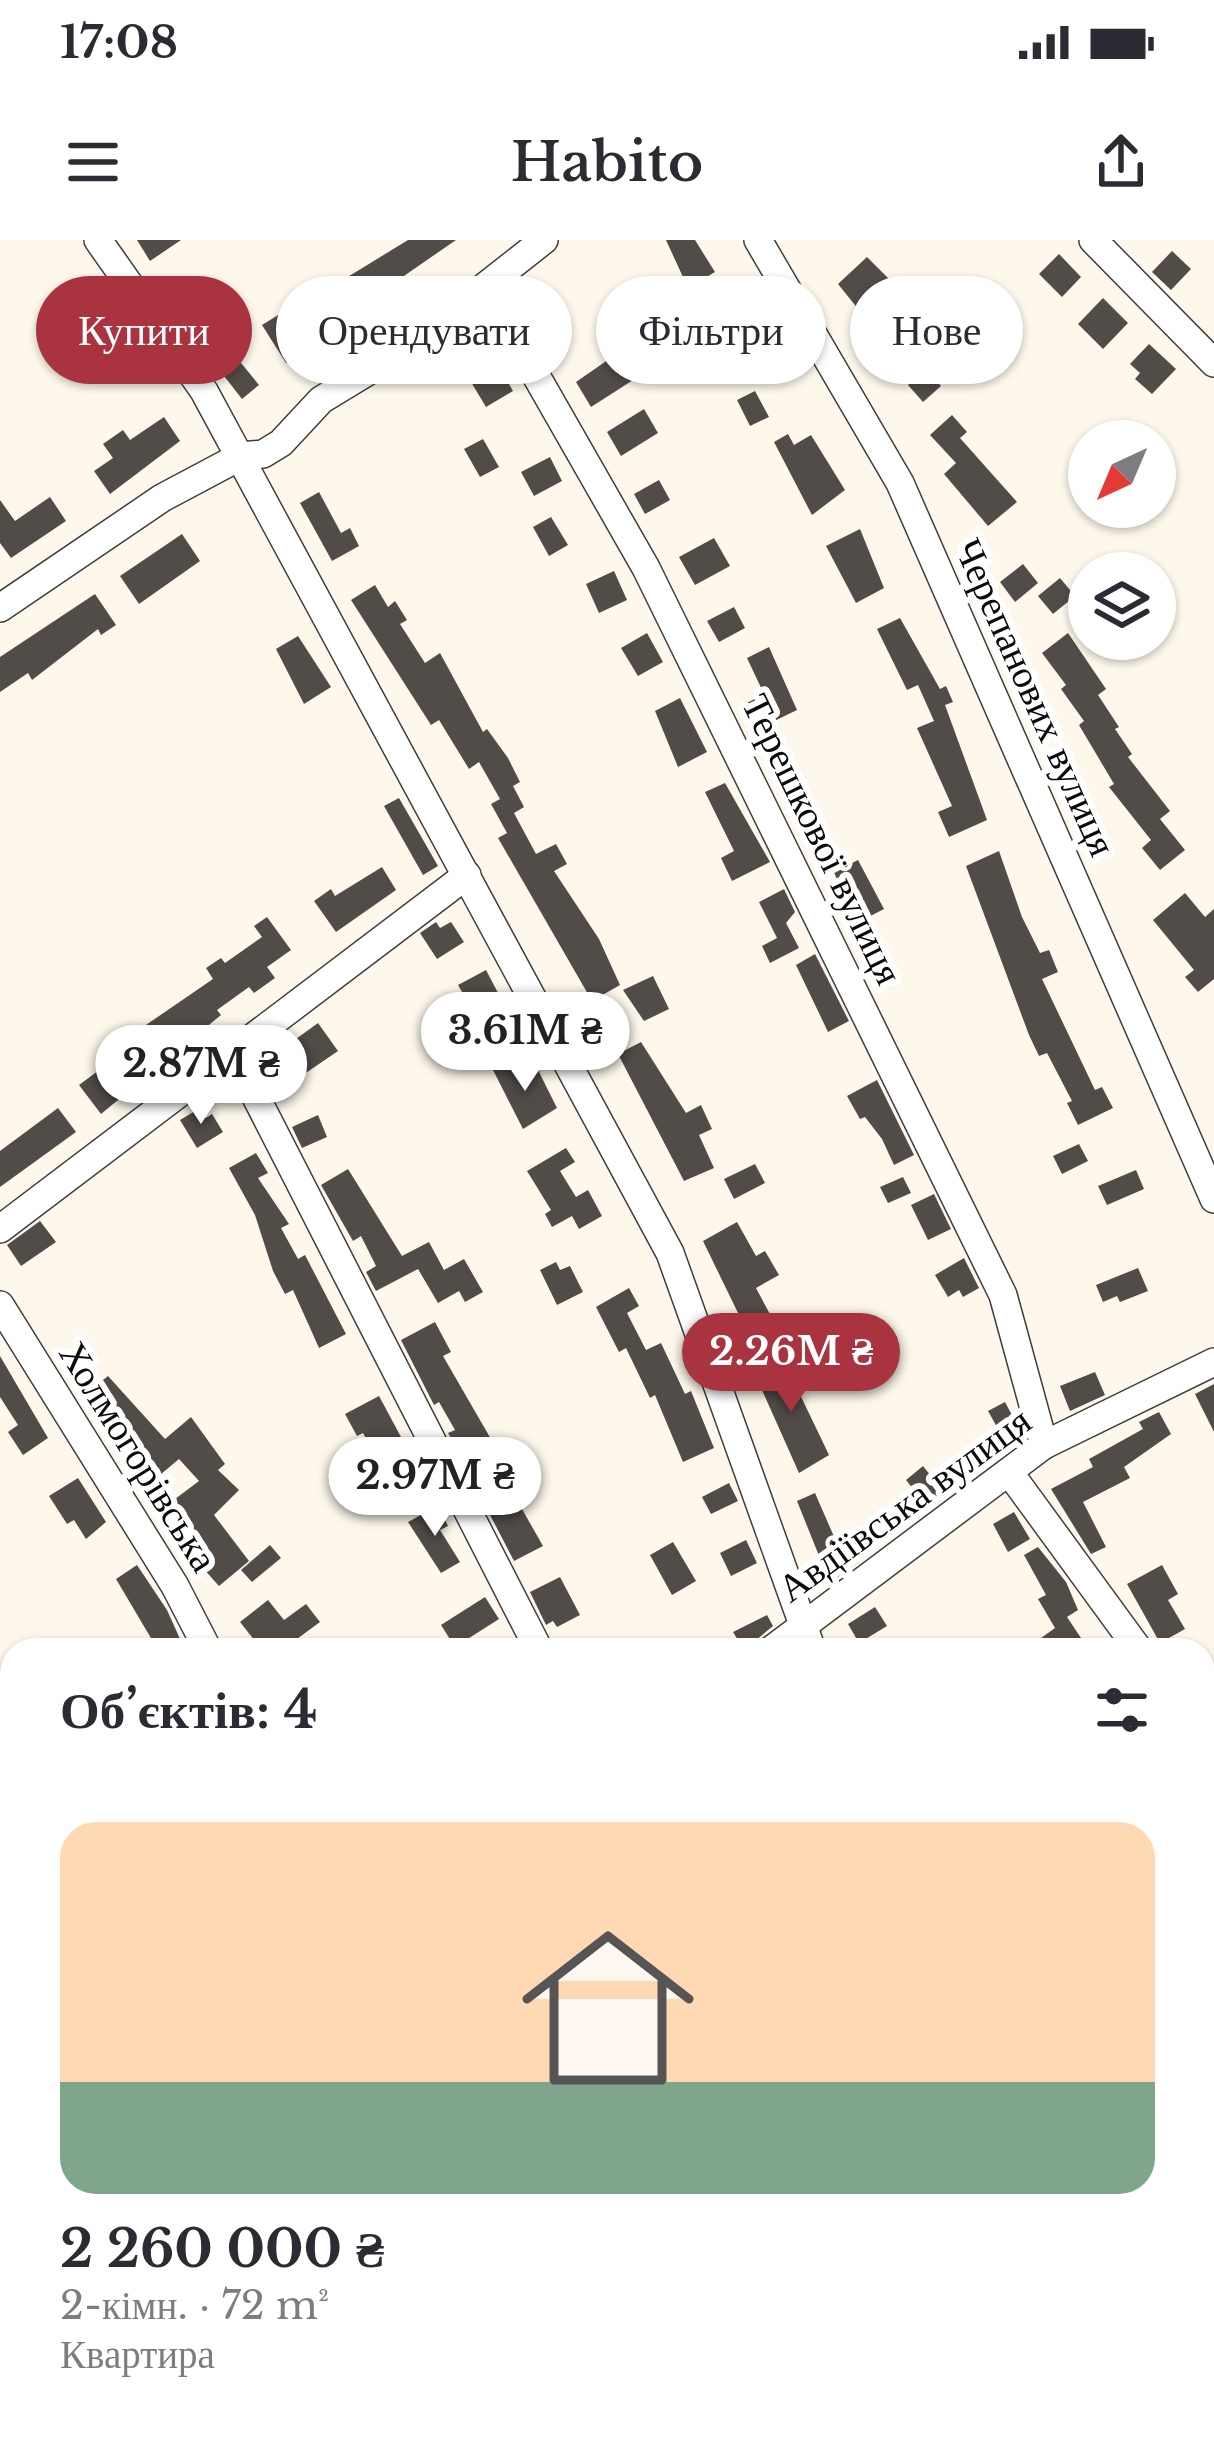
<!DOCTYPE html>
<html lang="uk">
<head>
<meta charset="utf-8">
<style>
  :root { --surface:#fff; --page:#f2f2f3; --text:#2b2b33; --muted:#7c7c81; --accent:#a93440 }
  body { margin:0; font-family:"Libre Baskerville",serif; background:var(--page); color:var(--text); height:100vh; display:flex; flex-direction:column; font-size:45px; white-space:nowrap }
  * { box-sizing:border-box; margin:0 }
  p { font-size:39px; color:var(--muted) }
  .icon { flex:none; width:66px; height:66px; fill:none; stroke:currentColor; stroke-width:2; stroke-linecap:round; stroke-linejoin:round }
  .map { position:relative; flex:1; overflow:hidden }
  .details { position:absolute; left:0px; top:1398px; width:1215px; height:807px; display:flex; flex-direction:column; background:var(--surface); border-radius:36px 36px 0 0; box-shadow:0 3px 9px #0004 }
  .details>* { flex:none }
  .hud { position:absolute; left:36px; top:36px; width:1143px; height:108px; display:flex; gap:24px }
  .needle { width:78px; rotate:224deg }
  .tools { position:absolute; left:1068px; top:180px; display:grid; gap:24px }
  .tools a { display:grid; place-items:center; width:108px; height:108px; border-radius:50%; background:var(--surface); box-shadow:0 3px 9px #0004; font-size:60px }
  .price { position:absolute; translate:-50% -102px; padding:0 27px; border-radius:42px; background:#fff; color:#222; font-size:39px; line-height:78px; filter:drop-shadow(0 3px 6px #0008) }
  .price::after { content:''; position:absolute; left:50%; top:72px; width:36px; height:27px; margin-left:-18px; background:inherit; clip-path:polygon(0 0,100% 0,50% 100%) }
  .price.on { background:var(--accent); color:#fff }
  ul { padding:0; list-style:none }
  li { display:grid; align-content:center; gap:24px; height:636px; padding:0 60px }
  li span { display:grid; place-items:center; height:372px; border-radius:36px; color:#555 }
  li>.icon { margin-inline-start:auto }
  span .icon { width:216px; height:216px; fill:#fffc; stroke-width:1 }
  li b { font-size:51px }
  h2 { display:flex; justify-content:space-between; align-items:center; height:144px; padding:0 60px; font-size:51px }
  .pill { padding:0 42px; border-radius:54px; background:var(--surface); box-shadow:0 3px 9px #0004; font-size:42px; line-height:108px }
  .pill.on { background:var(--accent); color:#fff }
  .status { display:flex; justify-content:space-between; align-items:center; height:84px; padding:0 60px; background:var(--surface); direction:ltr }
  .status svg { height:33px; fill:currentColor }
  header { display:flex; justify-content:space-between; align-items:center; height:156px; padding:0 60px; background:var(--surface); font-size:54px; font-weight:600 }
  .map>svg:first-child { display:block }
  .building { fill:#524c48 }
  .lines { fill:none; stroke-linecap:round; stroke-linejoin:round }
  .minor-casing { stroke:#3e3e3e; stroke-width:30 }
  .minor { stroke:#fff; stroke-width:27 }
  .labels { text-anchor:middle; stroke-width:12; stroke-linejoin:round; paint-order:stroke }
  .street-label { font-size:39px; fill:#0b0b0b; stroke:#fff }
</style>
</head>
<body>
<div class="status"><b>17:08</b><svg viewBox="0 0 49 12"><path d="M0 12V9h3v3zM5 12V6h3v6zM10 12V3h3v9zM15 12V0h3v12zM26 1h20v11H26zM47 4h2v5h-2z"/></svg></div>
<header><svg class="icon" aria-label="menu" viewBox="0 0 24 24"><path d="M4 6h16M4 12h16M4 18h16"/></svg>Habito<svg class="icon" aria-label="share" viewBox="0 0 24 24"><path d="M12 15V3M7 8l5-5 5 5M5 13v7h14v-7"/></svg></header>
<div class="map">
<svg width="1214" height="2203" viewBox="0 0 1214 2203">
  <rect width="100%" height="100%" fill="#fdf8eb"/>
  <g class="building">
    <polygon points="137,0 181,0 150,21"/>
    <polygon points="408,0 456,0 346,76 328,49"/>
    <polygon points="666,0 695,0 715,32 688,48"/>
    <polygon points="1172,11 1191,29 1171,50 1152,32"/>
    <polygon points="1059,14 1081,37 1062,57 1039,34"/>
    <polygon points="867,17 910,60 904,65 934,98 912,117 878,78 871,85 838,44"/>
    <polygon points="1103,58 1128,83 1103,109 1078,84"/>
    <polygon points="283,72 308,110 286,123 262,85"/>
    <polygon points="707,84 718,104 689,121 678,100"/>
    <polygon points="750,87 760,106 733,121 723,101"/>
    <polygon points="478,89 513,151 486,167 450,107"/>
    <polygon points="219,96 259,145 242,159 203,109"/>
    <polygon points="638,99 655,126 591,167 576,142"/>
    <polygon points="1149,104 1176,129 1152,154 1135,139 1140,133 1130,124"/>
    <polygon points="926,129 941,146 923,162 908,145"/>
    <polygon points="755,151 769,177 750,186 737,160"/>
    <polygon points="644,169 658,193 621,216 607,192"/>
    <polygon points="952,175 967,192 960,198 1017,262 988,286 944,234 956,223 930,195"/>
    <polygon points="164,177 180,201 110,254 94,231 113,218 103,204 123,190 130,200"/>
    <polygon points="788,194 794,205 811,195 845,250 812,275 774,202"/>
    <polygon points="483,199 499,227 480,237 464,209"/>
    <polygon points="550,217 562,241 534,256 521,232"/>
    <polygon points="659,240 670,260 645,274 634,254"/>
    <polygon points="319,252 341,293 350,288 359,306 332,321 300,263"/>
    <polygon points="50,257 66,281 11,318 0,303 0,260 15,281"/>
    <polygon points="551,277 568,305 549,316 533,287"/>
    <polygon points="860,289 884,348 856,363 826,306"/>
    <polygon points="182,294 200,321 139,364 120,336"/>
    <polygon points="714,298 730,326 695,345 679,317"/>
    <polygon points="1023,324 1038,343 1015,362 1000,342"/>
    <polygon points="614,331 627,360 599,373 586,344"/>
    <polygon points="1060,338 1075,356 1053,374 1038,356"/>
    <polygon points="375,345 388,367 395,361 407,380 400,384 425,423 440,413 483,492 487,489 508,518 520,542 513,546 524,567 514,573 536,614 556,604 567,624 554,631 599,699 620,745 592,761 498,598 507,593 491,564 500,559 479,522 469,529 439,480 431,485 351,360"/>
    <polygon points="95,354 116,385 101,395 98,389 32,440 28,433 0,452 0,417"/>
    <polygon points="734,367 745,388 719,402 707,381"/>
    <polygon points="900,378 940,449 946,446 953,462 945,465 987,580 949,597 938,572 952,566 917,488 934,481 918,445 907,450 877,389"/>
    <polygon points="647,393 663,422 638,436 621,408"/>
    <polygon points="1068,393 1106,449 1098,455 1119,487 1115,489 1132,514 1128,517 1170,571 1160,579 1185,610 1160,630 1142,608 1151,600 1109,547 1114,544 1079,485 1084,481 1061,449 1066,445 1042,413"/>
    <polygon points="298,396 331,447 304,464 276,409"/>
    <polygon points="769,407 797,470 760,488 747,463 764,454 747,418"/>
    <polygon points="680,458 707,512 678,527 655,471"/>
    <polygon points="725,543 770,622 732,641 721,618 734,611 705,552"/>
    <polygon points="399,558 438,626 423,635 384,566"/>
    <polygon points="999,611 1022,677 1040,713 1049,710 1058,732 1042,739 1095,850 1102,847 1113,868 1078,885 1067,863 1072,861 1047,813 1039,816 1029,795 966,626"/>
    <polygon points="858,620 884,669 855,684 834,632"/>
    <polygon points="382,627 396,650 336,692 314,661 331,649 335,656"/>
    <polygon points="784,649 795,672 786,683 799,708 770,723 762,706 777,698 759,662"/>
    <polygon points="1185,653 1205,677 1214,669 1214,739 1198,752 1185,737 1194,730 1153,680"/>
    <polygon points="267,677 291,710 267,727 275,738 254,753 249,747 217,770 221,775 101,874 79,845 114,819 108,811 213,739 206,728 221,718 225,723 262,697 254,686"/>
    <polygon points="436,682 440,688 451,682 464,702 437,719 420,693"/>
    <polygon points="815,714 849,781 828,792 796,725"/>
    <polygon points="486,730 517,789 522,786 530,801 510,812 498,793 489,798 458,745"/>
    <polygon points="653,736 669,769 644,781 623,750"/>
    <polygon points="318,783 338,811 278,852 257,819 273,805 278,812"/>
    <polygon points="641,802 686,873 701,865 712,889 699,895 714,928 684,941 618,814"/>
    <polygon points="512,819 524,838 538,830 557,868 523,889 493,830"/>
    <polygon points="877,840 914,915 894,925 882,899 865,877 860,879 847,856"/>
    <polygon points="58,868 76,892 0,947 0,911"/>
    <polygon points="200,868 206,878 212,874 223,892 197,908 180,880"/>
    <polygon points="318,875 327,897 302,908 292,887"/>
    <polygon points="1079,904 1088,921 1062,934 1053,916"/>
    <polygon points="566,908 575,922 560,931 576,957 588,950 602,976 579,989 572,976 552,987 545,974 551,970 527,931"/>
    <polygon points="256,913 268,933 258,938 289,984 281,988 298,1019 305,1015 346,1094 319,1108 293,1050 285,1054 273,1031 255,975 229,928"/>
    <polygon points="755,924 765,943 734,959 724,939"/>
    <polygon points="348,929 402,1016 429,1002 444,1030 464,1019 483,1052 465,1062 459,1051 438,1063 418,1029 376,1051 366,1032 376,1026 361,996 353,1001 321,945"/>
    <polygon points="1136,930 1144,949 1107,965 1098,946"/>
    <polygon points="903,937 911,953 888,963 880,947"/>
    <polygon points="934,954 951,989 928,1000 911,965"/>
    <polygon points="40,981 56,1002 21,1026 7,1005"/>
    <polygon points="737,982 756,1016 765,1011 779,1035 756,1048 773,1080 743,1095 734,1078 739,1075 703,1001"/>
    <polygon points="964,1018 979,1048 963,1057 959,1050 948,1057 935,1035"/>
    <polygon points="556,1022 560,1030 570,1026 583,1052 557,1065 540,1030"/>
    <polygon points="1138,1028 1148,1051 1120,1062 1117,1056 1103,1062 1096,1045"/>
    <polygon points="629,1048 639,1066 627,1073 646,1110 661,1103 685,1154 691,1151 714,1208 683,1222 655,1155 650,1158 626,1108 619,1112 596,1067"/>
    <polygon points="435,1082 451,1112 443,1116 495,1206 479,1215 472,1202 458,1211 448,1193 455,1190 439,1162 434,1165 401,1100"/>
    <polygon points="0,1116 48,1198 23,1215 8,1192 18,1185 0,1157"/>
    <polygon points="782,1117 829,1215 799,1233 754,1132"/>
    <polygon points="1095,1132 1105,1155 1070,1171 1060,1146"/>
    <polygon points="108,1136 165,1199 191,1177 225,1224 218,1230 239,1250 214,1275 249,1321 219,1346 201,1326 210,1318 171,1262 199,1241 179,1219 154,1240 86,1154"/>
    <polygon points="1214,1144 1214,1192 1195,1154"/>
    <polygon points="379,1156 422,1236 395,1251 363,1193 357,1196 345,1174"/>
    <polygon points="1005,1162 1023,1196 1007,1205 988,1171"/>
    <polygon points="1159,1172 1171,1194 1124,1227 1130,1238 1083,1262 1106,1307 1091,1314 1051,1249 1093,1227 1089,1219 1143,1189 1139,1182"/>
    <polygon points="991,1205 998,1217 973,1236 965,1221"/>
    <polygon points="923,1226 943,1251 926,1265 906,1240"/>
    <polygon points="502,1234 543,1306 514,1321 476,1248"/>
    <polygon points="78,1238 106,1282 86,1299 74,1280 67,1284 49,1256"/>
    <polygon points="729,1243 738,1261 711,1274 702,1257"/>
    <polygon points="815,1253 842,1315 850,1310 858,1322 830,1343 797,1261"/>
    <polygon points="438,1266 448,1286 440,1290 460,1322 441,1333 408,1282"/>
    <polygon points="1014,1272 1030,1299 1008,1312 993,1284"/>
    <polygon points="746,1300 757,1323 731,1336 720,1313"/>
    <polygon points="673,1302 696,1341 672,1355 650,1315"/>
    <polygon points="270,1305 281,1318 252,1342 241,1330"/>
    <polygon points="1038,1307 1066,1342 1078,1370 1067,1377 1089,1410 1049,1410 1041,1398 1055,1388 1038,1359 1046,1355 1024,1315"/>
    <polygon points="137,1325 167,1370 185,1410 158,1410 116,1339"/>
    <polygon points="1162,1325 1178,1354 1168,1360 1185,1389 1160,1403 1127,1344"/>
    <polygon points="560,1337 580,1375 557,1387 553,1381 546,1385 530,1352"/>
    <polygon points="485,1357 499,1379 455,1407 441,1385"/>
    <polygon points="268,1360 284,1380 306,1364 320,1382 282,1410 243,1410 255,1401 240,1382"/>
    <polygon points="875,1367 887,1386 859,1403 848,1384"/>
    <polygon points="767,1375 773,1386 744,1410 733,1392"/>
  </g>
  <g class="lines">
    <g class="minor-casing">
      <g id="minor">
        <polyline points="98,0 204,151 670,1013 812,1410"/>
        <polyline points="758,0 900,243 1214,959"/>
        <polyline points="1093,0 1214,123"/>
        <polyline points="486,48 646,328 1003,1055 1044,1205"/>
        <polyline points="0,368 162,258 241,216 263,214 281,203 321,160 408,107 544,0"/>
        <polyline points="234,814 539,1410"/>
        <polyline points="0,989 467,635"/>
        <polyline points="0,1065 175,1346 208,1410"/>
        <polyline points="1009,1232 1139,1410"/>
        <polyline points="771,1410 1044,1205 1214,1122"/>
        <polyline points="1203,1497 1214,1516"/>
        <polyline points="0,1854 12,1840"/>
        <polyline points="291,2193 296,2203"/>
        <polyline points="620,2193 625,2203"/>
        <polyline points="1149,2193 1153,2203"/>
      </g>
    </g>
    <use href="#minor" class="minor"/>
  </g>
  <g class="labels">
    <g class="street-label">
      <text transform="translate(1036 457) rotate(66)" y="14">Черепанових вулиця</text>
      <text transform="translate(823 599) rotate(64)" y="14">Терешкової вулиця</text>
      <text transform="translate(139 1216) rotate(58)" y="14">Холмогорівська</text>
      <text transform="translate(904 1264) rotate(-36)" y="14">Авдіївська вулиця</text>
    </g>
  </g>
</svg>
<div class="tools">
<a><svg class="needle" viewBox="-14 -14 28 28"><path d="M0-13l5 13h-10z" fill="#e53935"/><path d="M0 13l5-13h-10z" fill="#7c7c81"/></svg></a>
<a><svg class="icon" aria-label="layers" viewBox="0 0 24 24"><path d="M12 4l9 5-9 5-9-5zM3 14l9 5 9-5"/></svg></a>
</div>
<b class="price" style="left:525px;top:854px">3.61M ₴</b>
<b class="price" style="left:201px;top:887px">2.87M ₴</b>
<b class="price on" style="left:791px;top:1175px">2.26M ₴</b>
<b class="price" style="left:435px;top:1299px">2.97M ₴</b>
<div class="hud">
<a class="pill on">Купити</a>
<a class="pill">Орендувати</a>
<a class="pill">Фільтри</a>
<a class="pill">Нове</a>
</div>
<section class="details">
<h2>Об’єктів: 4<svg class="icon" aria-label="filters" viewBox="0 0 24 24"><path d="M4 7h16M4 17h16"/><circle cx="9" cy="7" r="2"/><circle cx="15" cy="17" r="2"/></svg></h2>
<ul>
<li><span style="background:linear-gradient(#ffd9b3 70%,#7fa58c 0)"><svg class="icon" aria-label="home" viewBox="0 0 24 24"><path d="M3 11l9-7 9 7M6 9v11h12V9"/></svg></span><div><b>2 260 000 ₴</b><p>2-кімн. · 72 m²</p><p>Квартира</p></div></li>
</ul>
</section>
</div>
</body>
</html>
